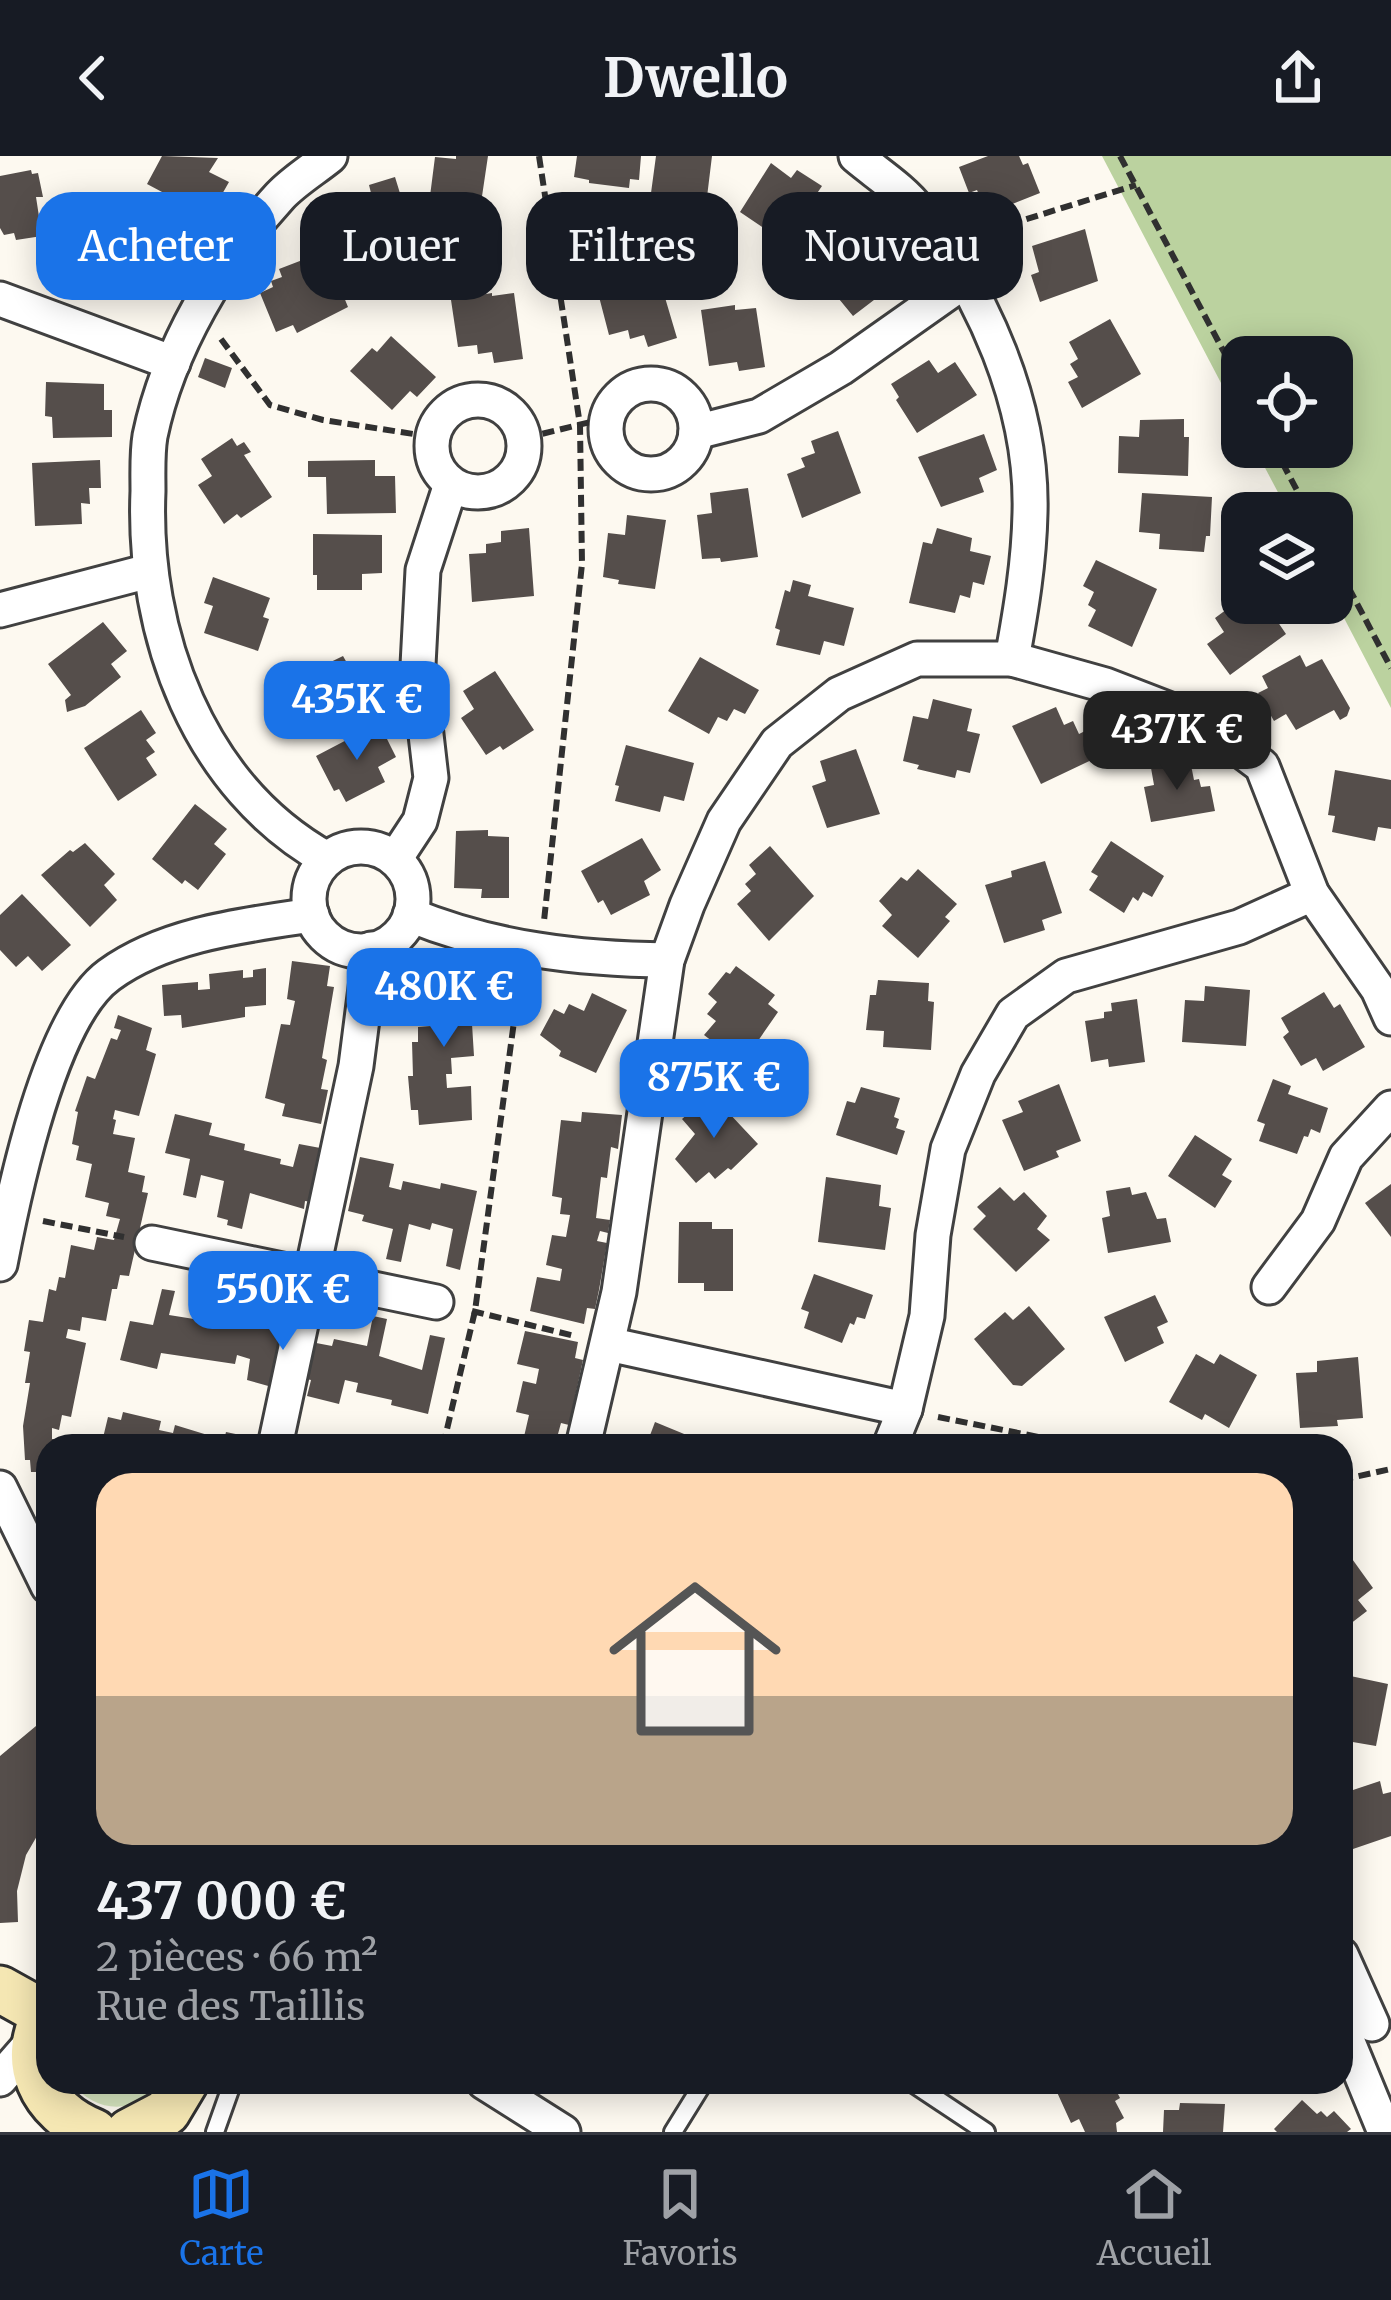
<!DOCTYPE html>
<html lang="fr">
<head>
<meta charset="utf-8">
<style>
  :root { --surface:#171b24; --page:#242831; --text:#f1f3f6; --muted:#9ea1a6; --line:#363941; --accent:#1a73e8 }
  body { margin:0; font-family:Merriweather,serif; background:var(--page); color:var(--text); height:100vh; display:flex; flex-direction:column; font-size:45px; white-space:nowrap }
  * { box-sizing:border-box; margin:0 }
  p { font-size:39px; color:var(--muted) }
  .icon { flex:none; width:66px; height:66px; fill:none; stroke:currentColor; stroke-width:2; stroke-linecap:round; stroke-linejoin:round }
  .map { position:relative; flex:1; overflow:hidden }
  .drawer { position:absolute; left:36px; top:1278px; width:1317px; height:660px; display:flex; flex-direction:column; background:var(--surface); border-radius:36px; box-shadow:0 6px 30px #0003 }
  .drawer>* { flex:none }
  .hud { position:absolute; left:36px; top:36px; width:1320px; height:108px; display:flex; gap:24px }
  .fabs { position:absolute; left:1221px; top:180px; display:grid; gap:24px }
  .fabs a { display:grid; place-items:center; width:132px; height:132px; border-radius:24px; background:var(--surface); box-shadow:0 6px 30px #0003; font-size:60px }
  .price { position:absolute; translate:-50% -102px; padding:0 27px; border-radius:24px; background:var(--accent); color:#fff; font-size:39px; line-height:78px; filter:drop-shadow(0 3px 6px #0008) }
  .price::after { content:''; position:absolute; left:50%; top:72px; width:36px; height:27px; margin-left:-18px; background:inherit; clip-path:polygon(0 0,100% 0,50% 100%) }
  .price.on { background:#222; color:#fff }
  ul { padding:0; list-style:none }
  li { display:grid; align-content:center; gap:24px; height:636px; padding:0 60px }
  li+li { border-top:3px solid var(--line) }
  li span { display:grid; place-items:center; height:372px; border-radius:36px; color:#555 }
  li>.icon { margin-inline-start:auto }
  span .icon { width:216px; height:216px; fill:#fffc; stroke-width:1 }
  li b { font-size:51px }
  .chip { padding:0 42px; border-radius:36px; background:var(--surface); box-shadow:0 6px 30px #0003; font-size:42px; line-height:108px }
  .chip.on { background:var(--accent); color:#fff }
  header { display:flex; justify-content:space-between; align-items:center; height:156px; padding:0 60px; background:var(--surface); font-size:54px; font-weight:700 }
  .tabs { display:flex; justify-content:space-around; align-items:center; height:168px; border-top:3px solid var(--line); background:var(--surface); font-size:33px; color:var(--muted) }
  .tabs a { display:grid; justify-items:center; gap:6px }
  .tabs .on { color:var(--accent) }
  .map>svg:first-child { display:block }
  .green { fill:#d5e4be }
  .forest { fill:#bbd29f }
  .building { fill:#554e4b }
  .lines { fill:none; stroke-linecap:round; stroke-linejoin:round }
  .lane-casing { stroke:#414141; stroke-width:22 }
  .street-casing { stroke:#414141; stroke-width:39 }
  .secondary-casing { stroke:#303030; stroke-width:51 }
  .path { stroke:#303030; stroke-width:6; stroke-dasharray:12 6; stroke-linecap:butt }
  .lane { stroke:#fff; stroke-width:16 }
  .street { stroke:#fff; stroke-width:33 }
  .secondary { stroke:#f5e7b3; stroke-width:45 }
</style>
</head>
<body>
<header><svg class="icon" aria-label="back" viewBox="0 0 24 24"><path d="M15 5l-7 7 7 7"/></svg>Dwello<svg class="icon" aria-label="share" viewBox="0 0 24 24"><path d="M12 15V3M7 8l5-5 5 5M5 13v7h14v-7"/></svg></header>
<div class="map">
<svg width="1391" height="1976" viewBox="0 0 1391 1976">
  <rect width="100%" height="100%" fill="#fdf9f0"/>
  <path class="green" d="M70 1926H164C135 1959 98 1959 70 1926Z"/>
  <polygon class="forest" points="1102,0 1391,0 1391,552 1332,439 1332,357 1289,357 1254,291 1332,291 1332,201 1242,201 1242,267"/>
  <g class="building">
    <polygon points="162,0 218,2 209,16 229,26 209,61 147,28"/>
    <polygon points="456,0 488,0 481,47 464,46 463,53 429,48 435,1 456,3"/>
    <polygon points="577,0 641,0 639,24 630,23 629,32 589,27 589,24 574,21"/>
    <polygon points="656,0 712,0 707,41 690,40 690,43 651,37"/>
    <polygon points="988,0 1019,0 1023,9 1028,7 1040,37 987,58 977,34 969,37 959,11"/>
    <polygon points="771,7 791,22 797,14 822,30 788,80 772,69 768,75 740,56"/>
    <polygon points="31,14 32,18 38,17 43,41 36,41 42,80 16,84 14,77 4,79 0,72 0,20"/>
    <polygon points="395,21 414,83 381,94 378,87 363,92 349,52 364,46 362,41 371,37 369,29"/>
    <polygon points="123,54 178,92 163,117 152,110 144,122 135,116 124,132 86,105"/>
    <polygon points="1085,73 1098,125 1040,146 1031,119 1039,116 1032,90"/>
    <polygon points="852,79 865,97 872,90 881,102 889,96 908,118 853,160 811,109"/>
    <polygon points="305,103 319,136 339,129 348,151 297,177 293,169 276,176 260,137 273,131 271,125 282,121 279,113"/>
    <polygon points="658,118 677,182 648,191 644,179 630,183 628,174 609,179 597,133"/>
    <polygon points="492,137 492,140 514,137 523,203 494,207 492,196 478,198 477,189 458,191 451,144"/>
    <polygon points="735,149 735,154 756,152 765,211 739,215 737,206 709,210 701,154"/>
    <polygon points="1110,163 1141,218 1082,252 1068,226 1078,221 1070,208 1078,203 1069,186"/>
    <polygon points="391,180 436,221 417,241 410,235 392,254 350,215 372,192 377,196"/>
    <polygon points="205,202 232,212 225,232 198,221"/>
    <polygon points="929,204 938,217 955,206 977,239 917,277 896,244 899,241 891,228"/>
    <polygon points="46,226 104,228 104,254 112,254 112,281 53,282 52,261 45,260"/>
    <polygon points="1184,263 1184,281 1189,281 1188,320 1118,317 1119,280 1139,281 1140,264"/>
    <polygon points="838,275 861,337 802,362 787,318 805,311 801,302 815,297 811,285"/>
    <polygon points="984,278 997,314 979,322 984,336 941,351 918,301"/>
    <polygon points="232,282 237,290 244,286 251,296 244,299 272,341 241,362 237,358 224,368 198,329 212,320 201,303"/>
    <polygon points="100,304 101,332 89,332 90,348 81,347 82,368 35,370 32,307"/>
    <polygon points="375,304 375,320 395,320 396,357 327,358 326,321 308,321 308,305"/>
    <polygon points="748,332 758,401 721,406 720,402 702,403 697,359 712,357 710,337"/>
    <polygon points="1142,337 1212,341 1210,380 1206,380 1204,396 1159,393 1160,378 1139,376"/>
    <polygon points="627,359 666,364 655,433 618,428 619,424 603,421 608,377 625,379"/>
    <polygon points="529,372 534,440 472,446 469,398 486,397 486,388 501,386 501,375"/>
    <polygon points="937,372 972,382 970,395 991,400 984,429 973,426 970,442 960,439 955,457 909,447 923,386 932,388"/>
    <polygon points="313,378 382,379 382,417 362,418 362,434 317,434 317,419 313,419"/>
    <polygon points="1096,404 1157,433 1132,491 1088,470 1096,454 1088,449 1094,436 1083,430"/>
    <polygon points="213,421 270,442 263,461 269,463 258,495 204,477 213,450 204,447"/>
    <polygon points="793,424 811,429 808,440 854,452 844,490 824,485 820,499 776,489 780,474 775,472 785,434 790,436"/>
    <polygon points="1242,442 1242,447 1265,447 1286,478 1230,519 1207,488 1224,476 1215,462"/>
    <polygon points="103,466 127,495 111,508 121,521 85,550 67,556 65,544 71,539 48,508"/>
    <polygon points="1300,499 1306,511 1322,503 1350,552 1347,560 1340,564 1334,554 1296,574 1286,558 1274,565 1258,537 1268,532 1262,520"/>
    <polygon points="343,500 351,514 368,505 384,539 323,569 306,537 311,535 302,520"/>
    <polygon points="700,501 759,534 745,558 734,553 727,565 718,561 709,578 668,555"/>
    <polygon points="495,515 534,574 503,594 500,590 486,599 461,562 474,553 463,535"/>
    <polygon points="933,543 972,553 967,575 980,578 970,617 957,614 955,622 917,613 919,609 903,605 913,560 928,563"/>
    <polygon points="1056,551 1064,569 1073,565 1079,578 1089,573 1102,599 1041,628 1012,570"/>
    <polygon points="141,554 156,577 146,584 155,596 146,602 157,619 118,645 84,592"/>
    <polygon points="379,567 396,601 378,611 385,626 346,646 339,633 334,635 316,600"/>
    <polygon points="626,589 694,607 684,645 664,640 660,656 615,645 619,630 615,629"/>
    <polygon points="856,593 880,658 827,672 812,630 826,625 820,605"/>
    <polygon points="1190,604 1194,624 1199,623 1201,631 1210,630 1215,655 1151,666 1144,631 1154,629 1151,612"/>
    <polygon points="1335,614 1391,624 1391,673 1378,671 1375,685 1332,676 1335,660 1328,659"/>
    <polygon points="195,648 227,673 214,688 226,698 198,734 185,724 182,728 152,703"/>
    <polygon points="488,674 488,680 509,681 509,742 481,742 482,733 454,732 456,675"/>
    <polygon points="642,682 661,714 644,725 650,739 611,759 603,744 598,747 581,715"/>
    <polygon points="1111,685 1164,720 1152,741 1143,736 1138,745 1133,741 1124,757 1089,734 1098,720 1091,716"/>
    <polygon points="85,687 115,718 104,729 117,744 90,771 41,719 70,694 73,696"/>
    <polygon points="770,690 814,740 769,785 737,748 751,735 745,728 756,718 749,709"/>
    <polygon points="1045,705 1062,757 1042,764 1045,774 1004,787 985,729 1012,721 1011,715"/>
    <polygon points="918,713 957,748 945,761 950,765 918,802 882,770 892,759 879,745 901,721 907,725"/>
    <polygon points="22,738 71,789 42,815 28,800 16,811 0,794 0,759"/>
    <polygon points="292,805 330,810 327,830 334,831 322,902 327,904 321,933 328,934 321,968 282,960 285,948 265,942 281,868 290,869 295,845 287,843"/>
    <polygon points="736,810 775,839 768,848 778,856 742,908 704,879 716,865 707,858 717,846 708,838 726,816 730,818"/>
    <polygon points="266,812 266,849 245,851 245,861 182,872 181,859 164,860 162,829 198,826 198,834 210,833 209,818 243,814 243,822 253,821 253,814"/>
    <polygon points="457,818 459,834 482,832 485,867 472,868 474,900 451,902 452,918 446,918 447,932 471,930 472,964 419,969 418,954 411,954 408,920 413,920 412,886 418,886 418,871 431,870 429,856 423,856 420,822"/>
    <polygon points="878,824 929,827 928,845 934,846 931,894 883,891 884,875 866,874 870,839 876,839"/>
    <polygon points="1205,830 1250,834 1246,890 1182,886 1185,844 1204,845"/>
    <polygon points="1324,836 1334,852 1340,848 1365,891 1323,915 1316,902 1301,910 1283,881 1289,876 1281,862"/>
    <polygon points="592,837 627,854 596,917 559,900 561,895 540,879 554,853 564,858 569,848 584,855"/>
    <polygon points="1137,843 1145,906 1109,911 1108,903 1091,906 1085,865 1104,862 1104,856 1112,855 1111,847"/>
    <polygon points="118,859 152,872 146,894 156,898 139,960 115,954 113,963 116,964 113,978 135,982 128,1016 145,1020 142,1036 148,1037 129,1120 120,1119 117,1133 112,1133 106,1165 82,1161 80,1175 68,1173 66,1182 86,1187 71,1261 62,1259 59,1274 52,1272 52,1283 67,1284 67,1290 48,1290 48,1316 31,1316 30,1304 25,1304 23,1270 30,1227 25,1227 30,1196 24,1195 29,1164 43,1166 49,1133 56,1135 59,1121 65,1122 71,1089 94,1094 97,1081 114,1084 120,1063 106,1060 109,1047 85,1041 92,1008 76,1004 79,990 72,988 78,956 75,955 87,920 95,923 111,882 117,884 121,874 114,872"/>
    <polygon points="1273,923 1291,930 1288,938 1328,952 1320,977 1311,973 1308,981 1304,980 1297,998 1259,985 1265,968 1257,965"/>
    <polygon points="1059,928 1081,985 1056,995 1059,1001 1024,1015 1002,964 1023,956 1018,945"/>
    <polygon points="861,931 900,942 894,961 899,963 896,972 905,975 897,999 836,979 847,945 855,947"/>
    <polygon points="711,938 758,988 731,1014 728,1012 715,1023 709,1016 696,1027 675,1003 695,978 682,963"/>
    <polygon points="582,956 622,959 618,993 611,991 607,1022 601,1021 596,1062 610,1064 608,1077 600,1075 597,1085 607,1087 599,1134 595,1153 587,1152 584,1168 530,1155 537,1121 560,1125 562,1113 546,1109 552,1079 566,1081 570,1059 560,1058 562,1042 552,1040 561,964 581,966"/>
    <polygon points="175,958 212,967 209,979 245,988 244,994 281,1003 280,1008 293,1011 299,988 331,994 319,1047 305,1045 304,1053 250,1037 242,1073 227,1069 228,1064 217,1061 224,1025 201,1019 196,1042 183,1039 190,1003 165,997"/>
    <polygon points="1195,979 1232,1003 1222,1019 1232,1025 1215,1052 1168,1020"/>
    <polygon points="360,1001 394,1008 389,1031 401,1034 403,1025 440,1033 441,1027 477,1035 460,1114 446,1110 453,1073 432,1067 430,1074 409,1068 401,1106 386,1103 393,1073 362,1065 364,1059 348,1055"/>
    <polygon points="826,1021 881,1029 879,1050 891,1052 885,1094 818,1086"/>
    <polygon points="1391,1028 1391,1081 1365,1047"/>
    <polygon points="1000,1031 1014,1045 1024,1036 1047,1060 1037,1073 1050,1084 1016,1116 973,1073 986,1060 977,1051"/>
    <polygon points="1130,1031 1132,1039 1146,1036 1157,1063 1166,1062 1171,1086 1108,1097 1102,1062 1110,1060 1106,1035"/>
    <polygon points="679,1066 712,1066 712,1073 733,1073 733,1135 704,1135 704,1127 678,1127"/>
    <polygon points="814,1118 873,1139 865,1163 857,1161 854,1169 850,1167 842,1187 804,1172 809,1156 801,1153"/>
    <polygon points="215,1125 228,1129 221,1164 243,1169 245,1161 277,1169 275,1175 290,1182 332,1190 334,1183 367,1190 373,1160 387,1163 379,1200 422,1214 430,1179 445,1182 428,1258 391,1249 392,1244 356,1236 358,1227 345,1224 339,1248 307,1240 311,1224 282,1218 279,1233 247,1224 250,1203 237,1199 235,1208 161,1197 157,1213 120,1204 130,1165 153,1169 162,1133 175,1135 169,1159 194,1163 202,1129 214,1131"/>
    <polygon points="1155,1139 1168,1166 1157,1171 1164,1187 1125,1206 1104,1161"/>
    <polygon points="1029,1150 1065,1193 1022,1230 1013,1229 974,1183 1005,1156 1013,1164"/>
    <polygon points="525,1175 578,1186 575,1202 583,1204 569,1269 561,1267 558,1278 567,1279 565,1290 513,1290 515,1281 523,1285 529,1259 516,1256 523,1225 536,1228 539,1213 517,1208"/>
    <polygon points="1196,1198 1214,1208 1220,1198 1257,1219 1229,1272 1205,1258 1202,1264 1169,1246"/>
    <polygon points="1358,1201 1363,1262 1337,1264 1338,1270 1300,1272 1296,1217 1317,1216 1317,1205"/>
    <polygon points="123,1256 161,1265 159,1274 173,1277 175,1269 224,1284 226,1276 265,1284 263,1290 101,1290 108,1261 121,1264"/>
    <polygon points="655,1266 689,1280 685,1290 646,1290"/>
    <polygon points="1350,1400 1373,1432 1358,1444 1367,1455 1341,1475 1341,1406"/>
    <polygon points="1341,1518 1388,1528 1376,1590 1341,1584"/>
    <polygon points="48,1560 48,1661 26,1699 17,1735 18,1766 0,1767 0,1600"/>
    <polygon points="1380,1625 1383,1638 1391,1636 1391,1680 1353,1693 1341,1655 1341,1638"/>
    <polygon points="1073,1926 1123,1926 1125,1930 1116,1934 1120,1942 1115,1945 1124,1962 1116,1967 1117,1976 1085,1976 1079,1963 1071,1967 1056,1934"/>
    <polygon points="1302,1944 1317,1958 1321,1955 1327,1961 1334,1955 1351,1973 1347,1976 1277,1976 1274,1973"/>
    <polygon points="1180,1947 1225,1948 1223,1976 1163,1976 1164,1954 1179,1954"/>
  </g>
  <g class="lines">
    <g class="lane-casing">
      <g id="lane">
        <polyline points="911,1926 986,1976"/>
        <polyline points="215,1976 231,1931 228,1926"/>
        <polyline points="673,1976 704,1926"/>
      </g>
    </g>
    <g class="street-casing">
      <g id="street">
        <path d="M856 0C876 17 902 33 918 54 983 138 1033 249 1030 357 1029 406 1021 454 1012 503"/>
        <polyline points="0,143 173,207"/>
        <circle cx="651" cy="273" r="45"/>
        <circle cx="478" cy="290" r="46"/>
        <polyline points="696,276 759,260 841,212 963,126"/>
        <polyline points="0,454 149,415"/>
        <circle cx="361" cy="743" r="52"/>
        <path d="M327 703C198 631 142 478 148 335 148 317 147 298 150 280 168 193 220 105 280 40 294 25 314 13 330 0"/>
        <polyline points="395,703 420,665 431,622 418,509 423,414 451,328"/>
        <path d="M410 759C494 793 578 803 667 804"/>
        <polyline points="152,1087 436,1146"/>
        <path d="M0 1108C14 1036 50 862 109 819 165 778 245 769 312 759"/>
        <polyline points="1269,1131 1318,1065 1346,1001 1391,952"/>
        <polyline points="608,1188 905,1253"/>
        <polyline points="275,1290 356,910 371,793"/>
        <polyline points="583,1290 619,1136 667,804 687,749 724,665 777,587 839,538 917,503 1012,503 1105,529 1206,568 1262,610 1312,738 1378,833 1391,862"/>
        <polyline points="890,1290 905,1253 927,1160 933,1079 948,993 978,918 1013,858 1066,820 1239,771 1312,738"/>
        <polyline points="0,1332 48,1430"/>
        <polyline points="1341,1799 1372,1868"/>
        <polyline points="1343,1874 1385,1976"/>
        <polyline points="0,1923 35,1883"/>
        <polyline points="484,1926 563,1976"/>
      </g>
    </g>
    <g class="secondary-casing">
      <g id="secondary">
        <polyline points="0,1833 45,1858"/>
        <path d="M48 1854C17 1905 42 1955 94 1976"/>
        <polyline points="129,1976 167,1956 185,1926"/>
      </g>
    </g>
    <g class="path">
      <polyline points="539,0 580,269 582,408 544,765"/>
      <polyline points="1120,0 1242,230"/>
      <polyline points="978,86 1001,71 1136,29"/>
      <polyline points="221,183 270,249 323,264 433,281"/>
      <polyline points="525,282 607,262"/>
      <polyline points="1274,291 1309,357"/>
      <polyline points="1332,400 1391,512"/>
      <polyline points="43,1065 124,1081"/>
      <polyline points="472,1155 575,1180"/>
      <polyline points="938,1261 1084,1290"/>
      <polyline points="443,1290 475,1155 520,821"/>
      <polyline points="1341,1324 1391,1313"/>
    </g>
    <use href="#lane" class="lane"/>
    <use href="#street" class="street"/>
    <use href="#secondary" class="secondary"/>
  </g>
</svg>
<div class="fabs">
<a><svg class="icon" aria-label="locate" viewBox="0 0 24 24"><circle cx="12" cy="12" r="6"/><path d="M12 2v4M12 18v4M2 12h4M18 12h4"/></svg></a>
<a><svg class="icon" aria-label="layers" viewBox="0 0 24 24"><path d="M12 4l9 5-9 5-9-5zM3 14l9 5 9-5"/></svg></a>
</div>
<b class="price" style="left:357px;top:607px">435K €</b>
<b class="price on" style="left:1177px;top:637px">437K €</b>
<b class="price" style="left:444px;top:894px">480K €</b>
<b class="price" style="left:714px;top:985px">875K €</b>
<b class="price" style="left:283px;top:1197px">550K €</b>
<div class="hud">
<a class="chip on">Acheter</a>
<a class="chip">Louer</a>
<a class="chip">Filtres</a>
<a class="chip">Nouveau</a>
</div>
<section class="drawer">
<ul>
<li><span style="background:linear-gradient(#ffd9b3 60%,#b9a48a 0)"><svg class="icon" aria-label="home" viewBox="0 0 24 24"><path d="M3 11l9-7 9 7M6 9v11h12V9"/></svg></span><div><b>437 000 €</b><p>2 pièces · 66 m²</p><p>Rue des Taillis</p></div></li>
</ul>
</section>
</div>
<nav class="tabs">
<a class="on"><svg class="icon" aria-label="map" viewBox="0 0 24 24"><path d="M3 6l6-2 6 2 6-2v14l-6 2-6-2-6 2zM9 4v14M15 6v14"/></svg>Carte</a>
<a><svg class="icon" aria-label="saved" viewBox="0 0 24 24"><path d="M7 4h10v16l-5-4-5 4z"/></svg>Favoris</a>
<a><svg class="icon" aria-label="home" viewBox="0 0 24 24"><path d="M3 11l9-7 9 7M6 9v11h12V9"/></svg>Accueil</a>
</nav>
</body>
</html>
